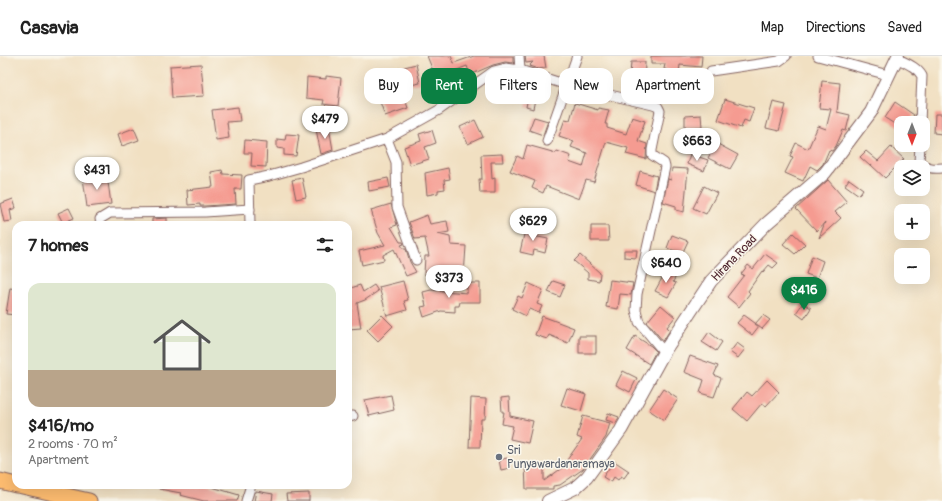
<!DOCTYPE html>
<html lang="en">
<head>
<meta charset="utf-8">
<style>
  :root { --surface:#fff; --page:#f2f2f2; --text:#222; --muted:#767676; --line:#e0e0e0; --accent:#0b8043 }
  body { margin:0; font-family:Pangolin,sans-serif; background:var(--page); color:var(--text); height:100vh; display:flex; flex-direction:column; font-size:15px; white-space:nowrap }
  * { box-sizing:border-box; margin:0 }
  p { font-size:13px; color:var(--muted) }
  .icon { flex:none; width:22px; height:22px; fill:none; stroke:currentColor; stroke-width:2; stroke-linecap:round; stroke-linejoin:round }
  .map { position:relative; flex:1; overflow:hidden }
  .drawer { position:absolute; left:12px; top:165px; width:340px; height:268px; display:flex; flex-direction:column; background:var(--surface); border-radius:12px; box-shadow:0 4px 16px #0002 }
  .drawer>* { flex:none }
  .guide { position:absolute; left:364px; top:12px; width:380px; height:36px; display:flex; gap:8px }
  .needle { width:26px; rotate:180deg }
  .controls { position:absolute; left:894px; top:60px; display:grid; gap:8px }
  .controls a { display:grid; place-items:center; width:36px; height:36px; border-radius:8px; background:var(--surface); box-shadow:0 4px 16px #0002; font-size:20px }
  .price { position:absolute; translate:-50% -34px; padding:0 9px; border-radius:14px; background:#fff; color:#222; font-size:13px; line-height:26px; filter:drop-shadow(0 1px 2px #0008) }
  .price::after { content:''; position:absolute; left:50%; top:24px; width:12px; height:9px; margin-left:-6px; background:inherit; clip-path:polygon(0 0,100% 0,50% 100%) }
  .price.selected { background:var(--accent); color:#fff }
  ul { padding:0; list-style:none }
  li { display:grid; align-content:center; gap:8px; height:212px; padding:0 16px }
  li+li { border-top:1px solid var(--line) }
  li span { display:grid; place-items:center; height:124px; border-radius:12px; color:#555 }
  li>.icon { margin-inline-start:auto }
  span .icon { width:72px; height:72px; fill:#fffc; stroke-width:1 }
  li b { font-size:17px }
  h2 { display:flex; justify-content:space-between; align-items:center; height:48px; padding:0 16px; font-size:17px }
  .chip { padding:0 14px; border-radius:12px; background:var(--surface); box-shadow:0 4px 16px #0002; font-size:14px; line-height:36px }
  .chip.selected { background:var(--accent); color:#fff }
  header { display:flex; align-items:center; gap:24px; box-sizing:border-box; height:56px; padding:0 20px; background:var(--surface); border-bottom:1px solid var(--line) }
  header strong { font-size:19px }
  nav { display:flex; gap:22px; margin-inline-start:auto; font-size:14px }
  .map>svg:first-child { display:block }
  .building { fill:#f59b91 }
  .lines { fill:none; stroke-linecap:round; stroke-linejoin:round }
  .minor-casing { stroke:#846360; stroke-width:11 }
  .tertiary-casing { stroke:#846360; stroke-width:14 }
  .primary-casing { stroke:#846360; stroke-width:17 }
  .minor { stroke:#fff; stroke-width:9 }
  .tertiary { stroke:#fff; stroke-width:12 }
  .primary { stroke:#fdbc70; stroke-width:15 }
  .worship-dot { fill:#6b7280; stroke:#fbf7ec; stroke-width:1.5 }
  .labels { text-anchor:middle; stroke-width:3; stroke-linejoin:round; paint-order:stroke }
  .street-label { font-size:12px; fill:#4a1f2b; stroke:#fbf7ec }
  .worship-label { font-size:12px; fill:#5b616d; stroke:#fbf7ec; text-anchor:start }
</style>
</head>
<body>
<header>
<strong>Casavia</strong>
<nav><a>Map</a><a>Directions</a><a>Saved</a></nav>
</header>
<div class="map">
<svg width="942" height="445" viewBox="0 0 942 445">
  <rect width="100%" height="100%" fill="#fbf7ec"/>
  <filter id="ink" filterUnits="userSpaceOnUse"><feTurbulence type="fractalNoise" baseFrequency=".025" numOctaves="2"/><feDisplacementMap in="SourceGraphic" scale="8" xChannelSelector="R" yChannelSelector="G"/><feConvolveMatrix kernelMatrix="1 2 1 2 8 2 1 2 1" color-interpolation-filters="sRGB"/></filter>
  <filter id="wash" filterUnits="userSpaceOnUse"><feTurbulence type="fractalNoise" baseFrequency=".012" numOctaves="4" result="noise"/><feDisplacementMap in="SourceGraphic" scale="16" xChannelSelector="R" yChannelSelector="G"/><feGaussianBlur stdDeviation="0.9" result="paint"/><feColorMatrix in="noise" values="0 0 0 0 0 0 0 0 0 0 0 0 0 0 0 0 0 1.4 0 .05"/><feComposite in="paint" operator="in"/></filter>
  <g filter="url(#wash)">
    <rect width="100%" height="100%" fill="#f1e0c2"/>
    <g id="blocks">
      <g class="building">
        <polygon points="427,0 451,0 454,7 474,0 513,0 513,7 505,6 493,9 470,19 467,10 439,21 437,16 434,17"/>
        <polygon points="525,0 544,0 546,12 538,13 529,10 533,6 526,7"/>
        <polygon points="651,0 702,0 701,11 680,9 677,33 666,31 668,14 664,13 665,8 651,8"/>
        <polygon points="631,6 645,6 644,33 629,32"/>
        <polygon points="201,8 204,40 172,42 170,10"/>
        <polygon points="416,8 420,27 401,31 408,52 385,60 379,43 394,37 389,15"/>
        <polygon points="326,20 341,22 338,50 323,48 324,44 306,42 307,21 326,23"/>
        <polygon points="516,24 523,31 510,45 503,37"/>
        <polygon points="822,25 840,27 837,56 850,59 846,75 843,74 836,90 832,95 829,94 823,108 817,114 810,110 803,125 785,117 793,101 790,100 796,87 808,93 818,70 826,73 831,53 819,52"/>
        <polygon points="530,31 543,34 540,44 535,43 533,53 526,51"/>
        <polygon points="725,43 754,52 749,66 744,64 741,72 718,64"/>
        <polygon points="773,46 786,49 779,75 766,72"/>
        <polygon points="895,46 914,59 908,67 901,67 901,72 885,62"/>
        <polygon points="575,47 598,54 598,52 609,54 605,68 607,68 607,72 626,78 632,61 645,65 638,85 647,88 646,103 626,98 628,92 606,86 594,126 586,124 579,143 546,130 543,137 532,132 535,125 510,115 517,100 523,103 527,89 556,97 557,95 571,100 569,106 583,111 587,97 571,91 574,85 559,80 565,63 570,64"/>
        <polygon points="238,51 240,65 227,66 229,82 216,84 212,54"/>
        <polygon points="935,58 942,58 942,78 934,77"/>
        <polygon points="701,59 702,71 685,72 685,60"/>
        <polygon points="534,61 548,65 543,79 529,74"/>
        <polygon points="475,64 483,81 468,88 460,71"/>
        <polygon points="329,71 333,94 321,98 316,73"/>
        <polygon points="134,72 139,84 122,90 118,78"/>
        <polygon points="432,74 436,87 425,91 429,103 410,109 404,91 421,85 419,78"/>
        <polygon points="286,78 299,79 296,100 284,99 284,93 277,92 277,83 285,84"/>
        <polygon points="245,84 267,86 266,111 251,110 252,97 244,97"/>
        <polygon points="716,87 738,99 730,113 708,102"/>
        <polygon points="891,91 904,103 885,122 871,109 870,110 860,101 866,95 878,105"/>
        <polygon points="502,98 503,106 491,106 492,123 495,122 495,137 480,137 479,123 482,123 481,99"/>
        <polygon points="690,98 708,104 704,115 687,108"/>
        <polygon points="448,112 450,123 444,124 445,133 438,134 438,137 427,139 425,117"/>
        <polygon points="672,112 688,113 684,156 676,154 676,150 663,146 668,123 671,124"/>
        <polygon points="222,114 223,118 242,119 241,133 235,133 236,148 205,150 200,150 200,148 188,149 187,134 213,131 211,116"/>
        <polygon points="640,115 657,120 654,135 636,129"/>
        <polygon points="107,119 111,148 87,151 83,122"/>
        <polygon points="302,122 306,141 296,143 292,124"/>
        <polygon points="388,122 390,131 369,135 368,126"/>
        <polygon points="849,123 863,133 859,139 845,129"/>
        <polygon points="828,124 847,146 835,156 841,162 819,182 825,166 817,175 796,153"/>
        <polygon points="704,130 717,137 706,158 693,152"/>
        <polygon points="13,143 16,152 10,154 12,165 4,166 0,148"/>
        <polygon points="391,148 397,169 391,171 400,186 403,186 404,188 401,189 404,193 406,193 410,206 416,216 406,220 394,193 383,199 384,204 362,209 359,195 385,189 378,177 371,154"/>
        <polygon points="69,152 74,162 63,167 58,157"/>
        <polygon points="427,159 430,168 447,165 449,176 438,178 450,181 451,189 466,190 464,220 424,218 425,200 429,200 425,182 415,183 409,166"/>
        <polygon points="167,162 167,169 152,169 152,163"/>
        <polygon points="526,170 535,172 533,180 548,183 545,197 534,194 533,199 520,196"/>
        <polygon points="591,170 608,170 609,185 591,185"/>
        <polygon points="793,177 805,188 795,198 783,188"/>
        <polygon points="672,179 688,185 682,198 667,192"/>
        <polygon points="624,194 637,194 636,202 624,201"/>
        <polygon points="765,198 778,207 773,212 769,209 763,216 762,215 748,235 750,237 739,251 727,241 744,219 741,218 748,209 753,213"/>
        <polygon points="580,199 600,217 599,225 588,223 588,217 574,205"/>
        <polygon points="812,200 823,205 817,222 806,218"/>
        <polygon points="666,215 676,220 673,226 676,227 668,241 655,235"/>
        <polygon points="610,224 633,227 631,239 620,238 618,253 606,251"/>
        <polygon points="403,225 408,244 404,245 407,254 387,260 379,231"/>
        <polygon points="553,225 565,229 560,241 548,236"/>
        <polygon points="467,227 480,227 480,246 460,246 459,250 455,250 455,256 441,255 424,261 421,251 426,250 423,236 431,234 467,237"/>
        <polygon points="528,227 543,234 537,248 542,250 539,257 529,253 526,260 512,253 518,240 522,242"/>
        <polygon points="360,229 363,236 374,229 378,235 365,244 357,247 361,272 348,273 348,255 351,255 348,244 348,233"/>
        <polygon points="10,232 16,233 16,259 6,258"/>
        <polygon points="803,247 811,252 804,263 796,257"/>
        <polygon points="661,249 675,261 667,271 670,274 663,285 647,266"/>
        <polygon points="382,259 393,270 378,285 367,274"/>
        <polygon points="744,259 759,270 752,279 737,267"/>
        <polygon points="763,259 770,264 762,273 755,268"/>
        <polygon points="542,260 574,272 568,287 549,279 547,283 535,279"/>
        <polygon points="709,276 722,286 716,295 702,286"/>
        <rect x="579" y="280" width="17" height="17"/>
        <polygon points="635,280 651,290 656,295 649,308 627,294"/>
        <polygon points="737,287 745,293 738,302 730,296"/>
        <polygon points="690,300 718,310 714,319 721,322 714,341 700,337 704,324 684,316"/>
        <polygon points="623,315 637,322 630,336 616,329"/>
        <polygon points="767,324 779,336 766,350 762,347 747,365 733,353 747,336 752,340"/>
        <polygon points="567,332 586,338 581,355 561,349"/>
        <polygon points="663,333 678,343 664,364 649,354"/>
        <polygon points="391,339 394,354 369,360 365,344"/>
        <polygon points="509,341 510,360 533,365 528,387 510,383 513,370 502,368 504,356 502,356 501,342"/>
        <polygon points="471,342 486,343 485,363 481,363 480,391 469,391"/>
        <polygon points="608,357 619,361 616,367 606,364"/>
        <polygon points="583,360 610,367 606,381 583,413 560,429 553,430 553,433 526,433 525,409 544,409 544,425 570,406 567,404 582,383 577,381"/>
        <polygon points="507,402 510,412 501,414 499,404"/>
        <polygon points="614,405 629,415 624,422 621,420 618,424 614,421 611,426 603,421"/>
        <polygon points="160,429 205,429 239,439 237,445 204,445 180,439 181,437 159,433"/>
        <polygon points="256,435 273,438 272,445 254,445"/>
        <polygon points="309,437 309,445 287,445 286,438"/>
      </g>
    </g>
  </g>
  <g filter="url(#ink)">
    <use href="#blocks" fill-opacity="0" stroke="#846360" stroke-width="1"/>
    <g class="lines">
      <g class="minor-casing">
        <g id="minor">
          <polyline points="519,0 520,14"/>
          <polyline points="818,0 888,19"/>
          <path d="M896 2C906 7 917 11 922 20L920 67"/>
          <polyline points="711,15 779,5 786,0"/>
          <polyline points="387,83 396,106 397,151 416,204"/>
          <polyline points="547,85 577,0"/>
          <path d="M920 89 919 106C927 112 932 113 942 112"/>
          <polyline points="100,163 110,157 205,156 250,153"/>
          <polyline points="250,169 249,124 269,120 301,111 387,83 439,54 494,15 506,12 520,14 567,29 653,49 658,51 660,55 652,94 652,99 664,107 665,111 637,238 636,254 639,266 664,296"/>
          <polyline points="348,361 353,360"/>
          <polyline points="246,445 251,429"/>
        </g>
      </g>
      <g class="tertiary-casing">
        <polyline id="tertiary" points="548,445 575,432 587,421 621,374 664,296 711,225 766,168 825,117 871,56 898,0"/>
      </g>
      <g class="primary-casing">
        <g id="primary">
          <polyline points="0,425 16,429"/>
          <polyline points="18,429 89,445"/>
        </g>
      </g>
      <use href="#minor" class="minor"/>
      <use href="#tertiary" class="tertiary"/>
      <use href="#primary" class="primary"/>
    </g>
  </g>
  <circle class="worship-dot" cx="499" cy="401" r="4"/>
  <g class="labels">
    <g class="street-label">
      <text transform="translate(734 202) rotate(-46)" y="4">Hirana Road</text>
    </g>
    <g class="worship-label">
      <text x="507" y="398">Sri<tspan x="507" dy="14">Punyawardanaramaya</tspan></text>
    </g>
  </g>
</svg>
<div class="controls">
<a><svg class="needle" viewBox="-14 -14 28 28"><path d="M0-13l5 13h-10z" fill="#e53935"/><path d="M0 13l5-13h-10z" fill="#767676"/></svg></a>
<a><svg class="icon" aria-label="layers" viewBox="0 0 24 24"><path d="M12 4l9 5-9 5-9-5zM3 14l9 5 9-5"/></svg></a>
<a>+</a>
<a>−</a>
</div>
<b class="price" style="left:325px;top:84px">$479</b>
<b class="price" style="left:697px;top:106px">$663</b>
<b class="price" style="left:97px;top:135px">$431</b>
<b class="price" style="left:533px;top:186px">$629</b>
<b class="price" style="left:666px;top:228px">$640</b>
<b class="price" style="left:449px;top:243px">$373</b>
<b class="price selected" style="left:804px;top:255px">$416</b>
<div class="guide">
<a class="chip">Buy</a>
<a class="chip selected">Rent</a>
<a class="chip">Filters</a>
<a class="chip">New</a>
<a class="chip">Apartment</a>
</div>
<section class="drawer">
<h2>7 homes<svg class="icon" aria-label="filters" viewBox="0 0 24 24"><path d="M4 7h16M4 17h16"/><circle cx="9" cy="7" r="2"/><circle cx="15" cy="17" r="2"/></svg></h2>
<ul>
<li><span style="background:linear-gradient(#dfe7d0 70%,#b9a48a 0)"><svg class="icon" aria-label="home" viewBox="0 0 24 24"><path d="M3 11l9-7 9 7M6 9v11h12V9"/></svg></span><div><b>$416/mo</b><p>2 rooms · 70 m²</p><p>Apartment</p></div></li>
</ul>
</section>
</div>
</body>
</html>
